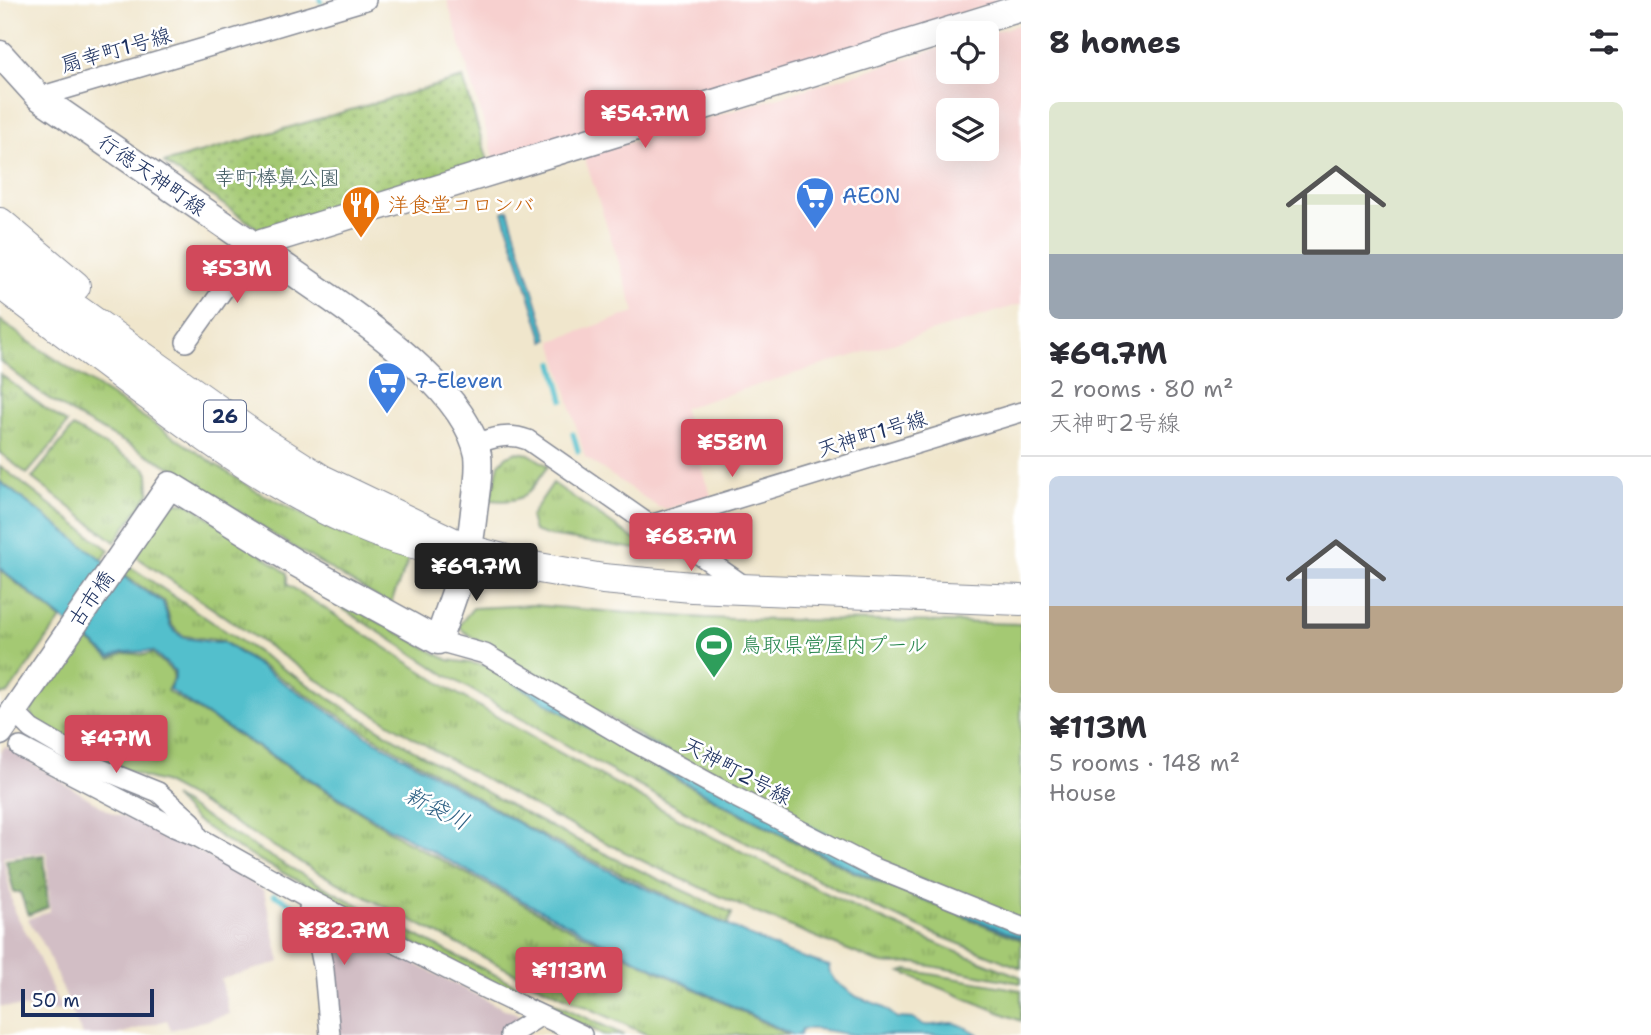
<!DOCTYPE html>
<html lang="en">
<head>
<meta charset="utf-8">
<style>
  :root { --surface:#fff; --page:#f7f7f7; --text:#2b2b33; --muted:#7c7c81; --line:#e1e1e2; --accent:#d1495b }
  body { margin:0; font-family:"Shantell Sans","Klee One",sans-serif; background:var(--page); color:var(--text); height:100vh; display:flex; flex-direction:column; font-size:26px; white-space:nowrap }
  * { box-sizing:border-box; margin:0 }
  p { font-size:23px; color:var(--muted) }
  .icon { flex:none; width:38px; height:38px; fill:none; stroke:currentColor; stroke-width:2; stroke-linecap:round; stroke-linejoin:round }
  .map { position:relative; flex:1; overflow:hidden }
  .sheet { display:flex; flex-direction:column; background:var(--surface); width:630px }
  .sheet>* { flex:none }
  .tools { position:absolute; left:936px; top:21px; display:grid; gap:14px }
  .tools a { display:grid; place-items:center; width:63px; height:63px; border-radius:10px; background:var(--surface); box-shadow:0 7px 28px #0002; font-size:35px }
  .scale { position:absolute; left:21px; bottom:18px; width:133px; box-sizing:border-box; padding-left:7px; border:4px solid #1b2f5e; border-top:0; font-size:19px; line-height:24px; white-space:nowrap; color:#1b2f5e; -webkit-text-stroke:5px #fff; paint-order:stroke }
  .price { position:absolute; translate:-50% -60px; padding:0 16px; border-radius:7px; background:var(--accent); color:#fff; font-size:23px; line-height:46px; filter:drop-shadow(0 2px 4px #0008) }
  .price::after { content:''; position:absolute; left:50%; top:42px; width:21px; height:16px; margin-left:-10px; background:inherit; clip-path:polygon(0 0,100% 0,50% 100%) }
  .price.on { background:#222; color:#fff }
  ul { padding:0; list-style:none }
  li { display:grid; align-content:center; gap:14px; height:371px; padding:0 28px }
  li+li { border-top:2px solid var(--line) }
  li span { display:grid; place-items:center; height:217px; border-radius:10px; color:#555 }
  li>.icon { margin-inline-start:auto }
  span .icon { width:126px; height:126px; fill:#fffc; stroke-width:1 }
  li b { font-size:30px }
  h2 { display:flex; justify-content:space-between; align-items:center; height:84px; padding:0 28px; font-size:30px }
  main { display:flex; flex:1; min-height:0 }
  .map>svg:first-child { display:block }
  .built { fill:#f7d0cf; fill-rule:evenodd }
  .industrial { fill:#d2bec5 }
  .grass { fill:url(#grass-tufts); stroke:#607c68; stroke-width:2 }
  .forest { fill:url(#forest-crowns); stroke:#4f6e62; stroke-width:2 }
  .park { fill:url(#park-dots); stroke:#607c68; stroke-width:2 }
  .pitch { fill:#a4c973; stroke:#607c68; stroke-width:2 }
  .water { fill:#53bfcc; stroke:#377795; stroke-width:2 }
  .lines { fill:none; stroke-linecap:round; stroke-linejoin:round }
  .stream { stroke:#53bfcc; stroke-width:5 }
  .street-casing { stroke:#868a95; stroke-width:22 }
  .secondary-casing { stroke:#868a95; stroke-width:29 }
  .primary-casing { stroke:#868a95; stroke-width:32 }
  .street { stroke:#fff; stroke-width:19 }
  .secondary { stroke:#fff; stroke-width:26 }
  .primary { stroke:#fff; stroke-width:30 }
  .labels { text-anchor:middle; stroke-width:5; stroke-linejoin:round; paint-order:stroke }
  .shield { fill:#fff; stroke:#5f6d8e; stroke-width:2 }
  .shield-label { font-size:19px; font-weight:bold; fill:#1b2f5e }
  .street-label { font-size:21px; fill:#1b2f5e; stroke:#fff }
  .park-label { font-size:21px; fill:#445d64; stroke:#fff }
  .shop-label { font-size:21px; fill:#366cbe; stroke:#fff; text-anchor:start }
  .food-label { font-size:21px; fill:#c56008; stroke:#fff; text-anchor:start }
  .leisure-label { font-size:21px; fill:#27864d; stroke:#fff; text-anchor:start }
  .water-label { font-size:23px; font-style:italic; fill:#2f6184; stroke:#fff }
</style>
</head>
<body>
<main>
<div class="map">
<svg width="1021" height="1035" viewBox="0 0 1021 1035">
  <defs>
    <pattern id="grass-tufts" width="24" height="20" patternUnits="userSpaceOnUse" patternTransform="scale(1.75)"><rect width="24" height="20" fill="#a4c973"/><path d="M3 7l-1-3M5 7V3M7 7l1-3M15 17l-1-3M17 17v-4M19 17l1-3" fill="none" stroke="#85a462"/></pattern>
    <pattern id="forest-crowns" width="20" height="18" patternUnits="userSpaceOnUse" patternTransform="scale(1.75)"><rect width="20" height="18" fill="#83ad65"/><path d="M2 6a3 3 0 1 1 6 0M12 15a3 3 0 1 1 6 0" fill="none" stroke="#6a8d56"/></pattern>
    <pattern id="park-dots" width="8" height="8" patternUnits="userSpaceOnUse" patternTransform="scale(1.75)"><rect width="8" height="8" fill="#a4c973"/><path d="M2 2h.1M6 6h.1" fill="none" stroke="#85a462" stroke-width="1.8" stroke-linecap="round"/></pattern>
  </defs>
  <rect width="100%" height="100%" fill="#fff"/>
  <filter id="ink" filterUnits="userSpaceOnUse"><feTurbulence type="fractalNoise" baseFrequency=".0143" numOctaves="2"/><feDisplacementMap in="SourceGraphic" scale="14" xChannelSelector="R" yChannelSelector="G"/><feConvolveMatrix kernelMatrix="1 2 1 2 8 2 1 2 1" color-interpolation-filters="sRGB"/></filter>
  <filter id="wash" filterUnits="userSpaceOnUse"><feTurbulence type="fractalNoise" baseFrequency=".00686" numOctaves="4" result="noise"/><feDisplacementMap in="SourceGraphic" scale="28" xChannelSelector="R" yChannelSelector="G"/><feGaussianBlur stdDeviation="1.57" result="paint"/><feColorMatrix in="noise" values="0 0 0 0 0 0 0 0 0 0 0 0 0 0 0 0 0 1.4 0 .05"/><feComposite in="paint" operator="in"/></filter>
  <g filter="url(#wash)">
    <rect width="100%" height="100%" fill="#f0e6cc"/>
    <g class="built">
      <polygon points="447,0 1004,0 495,160"/>
      <path d="M1021 24V304L683 408 711 496 667 509 658 507 585 457 552 341 635 312 584 156 948 46V72H987V34ZM948 110H987V149H948Z"/>
    </g>
    <g class="industrial">
      <polygon points="5,746 112,813 142,823 202,853 264,891 280,962 221,979 229,1014 171,1030 167,1020 116,1035 82,1035 45,947 28,919 50,911 47,852 3,857 14,911 31,941 62,1011 0,1006 0,753"/>
      <polygon points="323,917 502,1008 518,1014 522,1018 520,1024 499,1035 339,1035 333,975 321,919"/>
    </g>
    <g class="grass">
      <polygon points="0,320 31,343 256,491 331,529 409,559 390,605 269,532 189,477 83,420 43,395 0,361"/>
      <polygon points="0,374 46,409 67,423 52,445 27,474 0,453"/>
      <polygon points="73,427 145,468 148,474 149,491 150,492 115,542 32,478"/>
      <path d="M517 452 529 454 548 466C528 493 527 504 490 500L499 464 507 456Z"/>
      <polygon points="0,466 109,550 102,560 0,481"/>
      <polygon points="553,483 647,548 643,550 549,536 534,531 530,517"/>
      <path d="M174 503H189L287 573V584L451 690 542 743 714 838 852 906 947 948 1021 977V983L915 963C899 963 891 966 875 961L757 913 651 865 550 815 447 758 324 684 135 556 169 506 171 507Z"/>
      <path d="M128 565C259 655 392 742 532 817 597 852 665 882 732 913L728 925 537 833 354 725 223 641 185 636 177 631 171 624 165 602 122 574Z"/>
      <polygon points="0,570 61,619 13,687 8,693 0,695"/>
      <polygon points="301,579 448,660 491,666 500,668 497,673 636,757 733,810 851,871 1021,940 1021,968 937,935 850,896 692,815 604,767 446,675 304,584"/>
      <polygon points="80,634 111,659 124,653 145,655 152,653 173,672 174,677 167,691 404,840 557,922 789,1035 648,1035 534,983 317,872 187,795 163,782 144,777 90,755 34,721 30,711"/>
      <path d="M173 797C224 829 275 860 328 889 425 942 524 990 624 1035H604L415 944 235 847 194 819Z"/>
      <polygon points="907,970 1021,990 1021,1021 901,972"/>
    </g>
    <polygon class="forest" points="44,855 48,907 28,915 20,892 14,892 6,860"/>
    <polygon class="park" points="463,78 488,161 260,230 164,163"/>
    <path class="pitch" d="M532 605C599 611 666 617 733 619 829 621 925 620 1021 624V920L869 859 723 784 487 647 462 630 459 625 473 608Z"/>
    <g class="water">
      <polygon points="508,210 548,339 544,341 503,212"/>
      <path d="M0 482 135 585 163 603 170 626 175 632 184 638 211 642H223L282 682 365 735 554 844 634 883 786 952 829 966 828 970 835 981 857 997 882 1006 897 1018 915 1019C925 1031 939 1022 953 1023 962 1024 972 1031 980 1035 939 1035 898 1035 857 1035 840 1034 819 1027 802 1029L800 1035H793L635 959 521 900 389 828 204 713 169 689 175 679V671L153 651 123 652 110 657 0 568Z"/>
      <polygon points="501,669 1021,933 1021,938 853,870 732,808 627,751 498,673"/>
    </g>
    <g class="lines">
      <g class="stream">
        <polyline points="320,0 321,1"/>
        <polyline points="553,363 563,400"/>
        <polyline points="573,434 578,451"/>
        <polyline points="274,895 303,910"/>
      </g>
    </g>
  </g>
  <g filter="url(#ink)">
    <g class="lines">
      <g class="street-casing">
        <g id="street">
          <polyline points="39,97 366,0"/>
          <polyline points="186,342 255,245"/>
          <path d="M475 444C494 437 509 433 528 440L650 525 1021 412"/>
          <polyline points="655,524 746,587"/>
          <polyline points="438,641 485,654 625,737 733,796 870,866 1021,927"/>
          <polyline points="14,712 31,729 96,767 158,792 192,822 198,837"/>
          <polyline points="20,747 174,827 198,837 310,900 488,990 582,1035"/>
          <polyline points="310,900 309,909 317,936 324,970 330,1035"/>
          <polyline points="510,1035 540,1016"/>
        </g>
      </g>
      <g class="secondary-casing">
        <g id="secondary">
          <path d="M0 54 39 97 332 299C380 333 467 395 478 455 480 471 477 487 475 503 473 519 472 535 468 550 460 581 448 611 438 641L296 563 170 485 0 732"/>
          <polyline points="255,245 1021,8"/>
        </g>
      </g>
      <g class="primary-casing">
        <g id="primary">
          <polyline points="0,223 75,286"/>
          <polyline points="0,252 57,296 264,443 322,480 468,550 533,567 603,579 692,587 1021,600"/>
          <path d="M0 283C54 324 108 365 162 405 221 449 281 490 348 520 378 533 408 545 440 547"/>
        </g>
      </g>
      <use href="#street" class="street"/>
      <use href="#secondary" class="secondary"/>
      <use href="#primary" class="primary"/>
    </g>
  </g>
  <defs>
    <g id="supermarket-pin" transform="scale(2.0125)"><path d="M0 17L-7.5 6A9.5 9.5 0 1 1 7.5 6Z" fill="#3f7fe0" stroke="#fff"/><path d="M-6-5.5h2.5l.6 2H6L4.5 2H-2.5L-4.4-4H-6ZM-1.5 3.2a1.3 1.3 0 1 0 .1 0ZM3 3.2a1.3 1.3 0 1 0 .1 0Z" fill="#fff"/></g>
    <g id="restaurant-pin" transform="scale(2.0125)"><path d="M0 17L-7.5 6A9.5 9.5 0 1 1 7.5 6Z" fill="#e8710a" stroke="#fff"/><path d="M-5-6h1v4h1v-4h1v4h1v-4h1v5L-1.5 .5V6h-2V.5L-5-1ZM5-6V6H3V1.5H1.5Q1.5-4 5-6Z" fill="#fff"/></g>
    <g id="stadium-pin" transform="scale(2.0125)"><path d="M0 17L-7.5 6A9.5 9.5 0 1 1 7.5 6Z" fill="#2e9e5b" stroke="#fff"/><path d="M0-5a6.5 5 0 1 0 0 10a6.5 5 0 1 0 0-10ZM-3.5-1.8h7v3.6h-7Z" fill="#fff"/></g>
  </defs>
  <g fill-rule="evenodd">
    <use href="#supermarket-pin" x="815" y="196"/>
    <use href="#restaurant-pin" x="361" y="205"/>
    <use href="#supermarket-pin" x="387" y="381"/>
    <use href="#stadium-pin" x="714" y="645"/>
  </g>
  <g class="labels">
    <rect class="shield" x="204" y="400.5" width="42" height="31" rx="5"/>
    <g class="shield-label">
      <text x="225" y="423">26</text>
    </g>
    <g class="street-label">
      <text transform="translate(116 50) rotate(-16)" y="7">扇幸町1号線</text>
      <text transform="translate(152 175) rotate(35)" y="7">行徳天神町線</text>
      <text transform="translate(872 434) rotate(-17)" y="7">天神町1号線</text>
      <text transform="translate(91 599) rotate(-55)" y="7">古市橋</text>
      <text transform="translate(737 771) rotate(28)" y="7">天神町2号線</text>
    </g>
    <g class="park-label">
      <text x="277" y="185">幸町棒鼻公園</text>
    </g>
    <g class="shop-label">
      <text x="842" y="203">AEON</text>
      <text x="414" y="388">7-Eleven</text>
    </g>
    <g class="food-label">
      <text x="388" y="212">洋食堂コロンバ</text>
    </g>
    <g class="leisure-label">
      <text x="741" y="652">鳥取県営屋内プール</text>
    </g>
    <g class="water-label">
      <text transform="translate(437 808) rotate(27)" y="8">新袋川</text>
    </g>
  </g>
</svg>
<div class="tools">
<a><svg class="icon" aria-label="locate" viewBox="0 0 24 24"><circle cx="12" cy="12" r="6"/><path d="M12 2v4M12 18v4M2 12h4M18 12h4"/></svg></a>
<a><svg class="icon" aria-label="layers" viewBox="0 0 24 24"><path d="M12 4l9 5-9 5-9-5zM3 14l9 5 9-5"/></svg></a>
</div>
<div class="scale">50 m</div>
<b class="price" style="left:645px;top:150px">¥54.7M</b>
<b class="price" style="left:237px;top:305px">¥53M</b>
<b class="price" style="left:732px;top:479px">¥58M</b>
<b class="price" style="left:691px;top:573px">¥68.7M</b>
<b class="price on" style="left:476px;top:603px">¥69.7M</b>
<b class="price" style="left:116px;top:775px">¥47M</b>
<b class="price" style="left:344px;top:967px">¥82.7M</b>
<b class="price" style="left:569px;top:1007px">¥113M</b>
</div>
<section class="sheet">
<h2>8 homes<svg class="icon" aria-label="filters" viewBox="0 0 24 24"><path d="M4 7h16M4 17h16"/><circle cx="9" cy="7" r="2"/><circle cx="15" cy="17" r="2"/></svg></h2>
<ul>
<li><span style="background:linear-gradient(#dfe7d0 70%,#9aa5b1 0)"><svg class="icon" aria-label="home" viewBox="0 0 24 24"><path d="M3 11l9-7 9 7M6 9v11h12V9"/></svg></span><div><b>¥69.7M</b><p>2 rooms · 80 m²</p><p>天神町2号線</p></div></li>
<li><span style="background:linear-gradient(#c9d6e8 60%,#b9a48a 0)"><svg class="icon" aria-label="home" viewBox="0 0 24 24"><path d="M3 11l9-7 9 7M6 9v11h12V9"/></svg></span><div><b>¥113M</b><p>5 rooms · 148 m²</p><p>House</p></div></li>
</ul>
</section>
</main>
</body>
</html>
